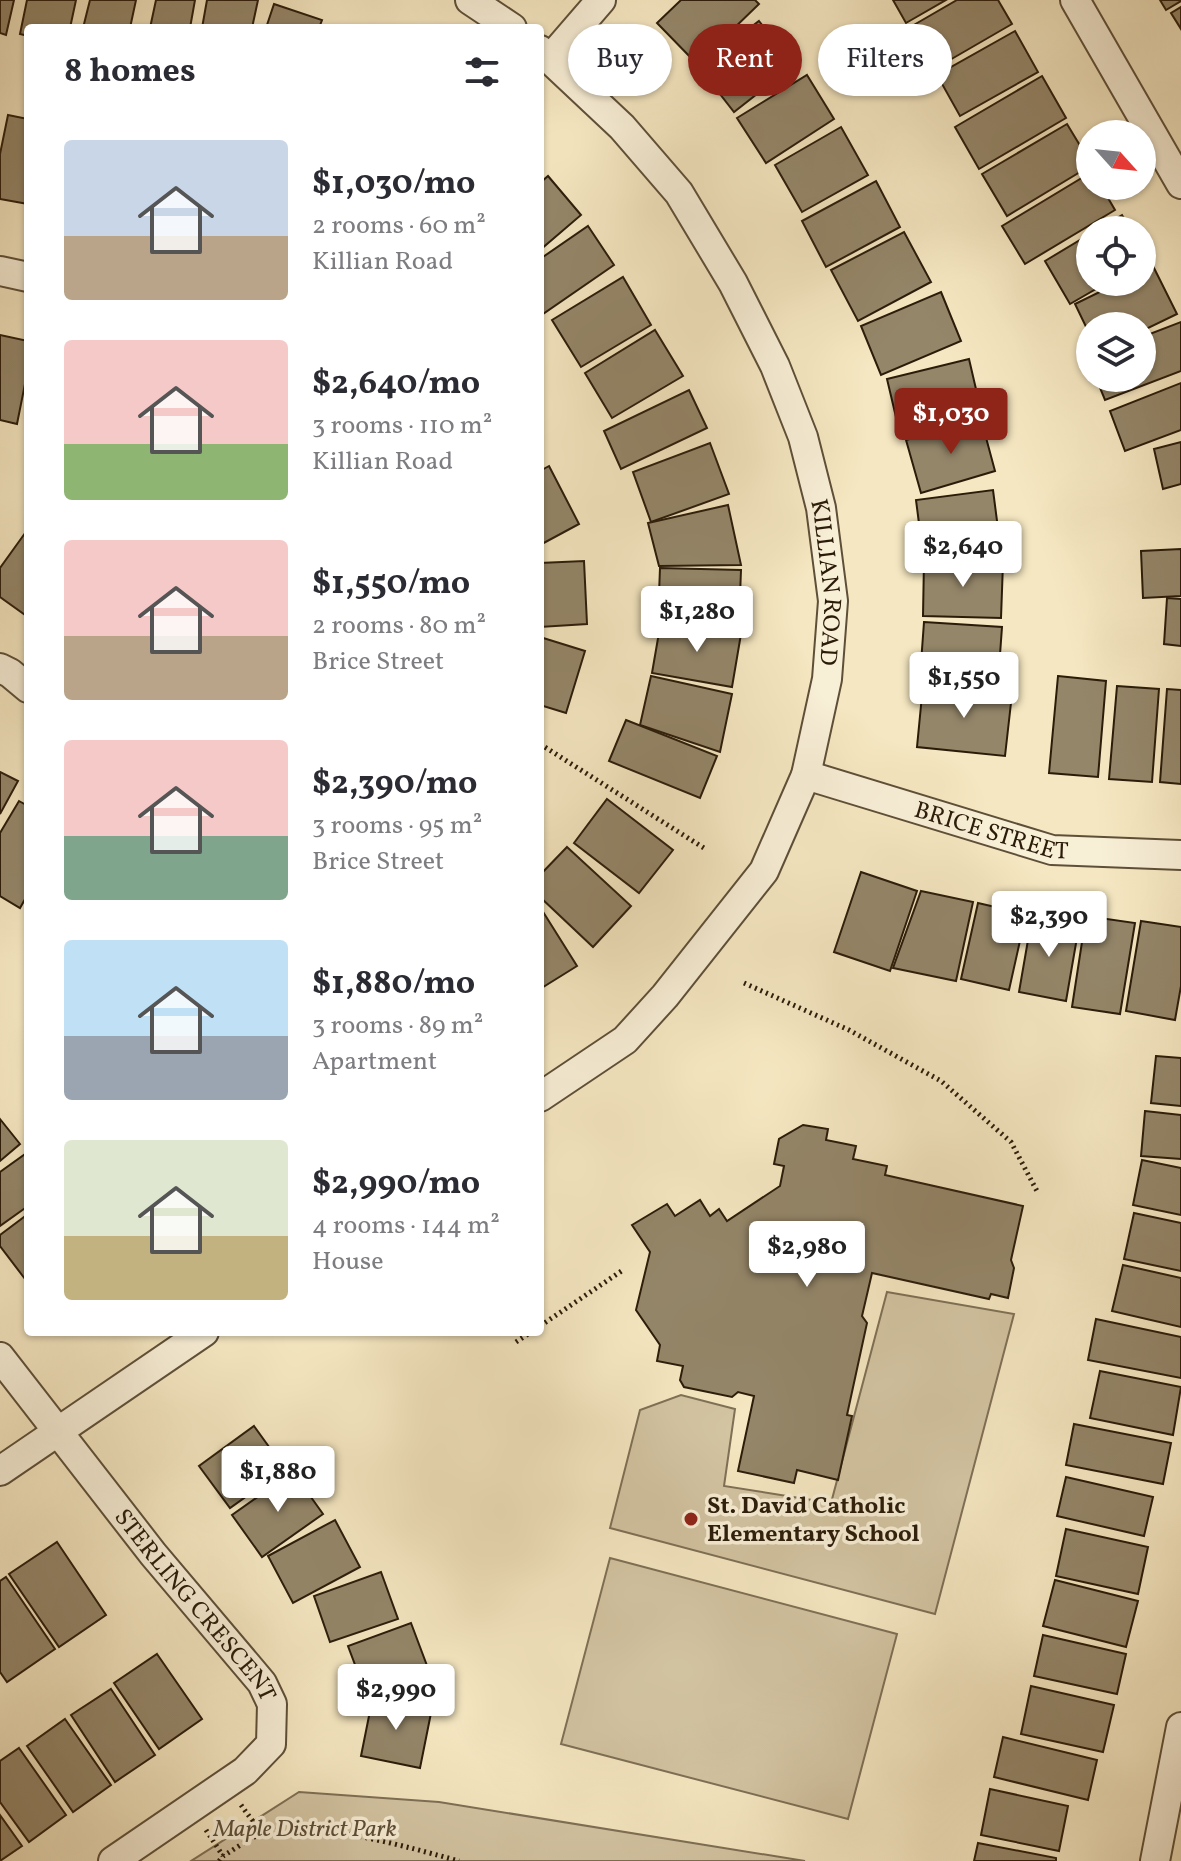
<!DOCTYPE html>
<html lang="en">
<head>
<meta charset="utf-8">
<style>
  :root { --surface:#fff; --page:#f2f2f3; --text:#2b2b33; --muted:#7c7c81; --accent:#8f2418 }
  body { margin:0; font-family:Vollkorn,serif; background:var(--page); color:var(--text); height:100vh; display:flex; flex-direction:column; font-size:30px; white-space:nowrap }
  * { box-sizing:border-box; margin:0 }
  p { font-size:26px; color:var(--muted) }
  .icon { flex:none; width:44px; height:44px; fill:none; stroke:currentColor; stroke-width:2; stroke-linecap:round; stroke-linejoin:round }
  .map { position:relative; flex:1; overflow:hidden }
  .side { position:absolute; left:24px; top:24px; width:520px; height:1312px; display:flex; flex-direction:column; background:var(--surface); border-radius:8px; box-shadow:0 2px 6px #0004 }
  .side>* { flex:none }
  .hud { position:absolute; left:568px; top:24px; width:492px; height:72px; display:flex; gap:16px }
  .needle { width:52px; rotate:117deg }
  .controls { position:absolute; left:1076px; top:120px; display:grid; gap:16px }
  .controls a { display:grid; place-items:center; width:80px; height:80px; border-radius:50%; background:var(--surface); box-shadow:0 2px 6px #0004; font-size:40px }
  .price { position:absolute; translate:-50% -68px; padding:0 18px; border-radius:8px; background:#fff; color:#222; font-size:26px; line-height:52px; filter:drop-shadow(0 2px 4px #0008) }
  .price::after { content:''; position:absolute; left:50%; top:48px; width:24px; height:18px; margin-left:-12px; background:inherit; clip-path:polygon(0 0,100% 0,50% 100%) }
  .price.active { background:var(--accent); color:#fff }
  ul { padding:0; list-style:none }
  li { display:flex; align-items:center; gap:24px; height:200px; padding:0 40px }
  li span { display:grid; place-items:center; flex:none; width:224px; height:160px; border-radius:8px; color:#555 }
  li>.icon { margin-inline-start:auto }
  span .icon { width:96px; height:96px; fill:#fffc; stroke-width:1 }
  li b { font-size:34px }
  h2 { display:flex; justify-content:space-between; align-items:center; height:96px; padding:0 40px; font-size:34px }
  .tag { padding:0 28px; border-radius:36px; background:var(--surface); box-shadow:0 2px 6px #0004; font-size:28px; line-height:72px }
  .tag.active { background:var(--accent); color:#fff }
  .map>svg:first-child { display:block }
  .green { fill:#d3c4a2; stroke:#7f7056; stroke-width:2 }
  .building { fill:#948669; stroke:#2b1c0a; stroke-width:2 }
  .lines { fill:none; stroke-linecap:round; stroke-linejoin:round }
  .minor-casing { stroke:#5e4f38; stroke-width:32 }
  .path { stroke:#2b1c0a; stroke-width:5; stroke-dasharray:2 4; stroke-linecap:butt }
  .minor { stroke:#f8efd7; stroke-width:28 }
  .poi-dot { fill:#8f2418; stroke:#f8efd7; stroke-width:3 }
  .labels { text-anchor:middle; stroke-width:7; stroke-linejoin:round; paint-order:stroke }
  .street-label { font-size:24px; fill:#2b1c0a; stroke:#f8efd7 }
  .poi-label { font-size:24px; font-weight:bold; fill:#2b1c0a; stroke:#f8efd7; text-anchor:start }
  .park-label { font-size:24px; font-style:italic; fill:#5d4e38; stroke:#f8efd7 }
</style>
</head>
<body>
<div class="map">
<svg width="1181" height="1861" viewBox="0 0 1181 1861">
  <rect width="100%" height="100%" fill="#f5e7c1"/>
  <filter id="stains"><feTurbulence type="fractalNoise" baseFrequency=".0025" numOctaves="4"/><feColorMatrix values="0 0 0 0 .2 0 0 0 0 .09 0 0 0 0 .02 0 0 0 .5 -.17"/></filter>
  <radialGradient id="worn" r=".72"><stop offset=".6" stop-color="#630" stop-opacity="0"/><stop offset="1" stop-color="#630" stop-opacity=".3"/></radialGradient>
  <g class="green">
    <polygon points="887,1292 1014,1314 935,1614 610,1528 640,1410 681,1395 735,1409 724,1486 831,1503"/>
    <polygon points="610,1558 897,1634 848,1819 561,1744"/>
    <polygon points="299,1792 439,1802 805,1861 191,1861"/>
  </g>
  <g class="building">
    <polygon points="0,0 14,0 6,35 0,33"/>
    <polygon points="27,0 76,0 70,28 28,28 28,36 20,34"/>
    <polygon points="90,0 136,0 130,28 83,28"/>
    <polygon points="156,0 195,0 190,28 150,28"/>
    <polygon points="207,0 258,0 252,28 202,28"/>
    <polygon points="681,0 755,0 759,4 697,64 657,23"/>
    <polygon points="893,0 946,0 906,23"/>
    <polygon points="957,0 998,0 1012,24 936,68 912,26"/>
    <polygon points="1160,0 1181,0 1181,1 1166,10"/>
    <polygon points="274,4 322,20 319,28 266,28"/>
    <polygon points="1181,7 1181,29 1171,13"/>
    <polygon points="759,21 794,65 734,112 699,67"/>
    <polygon points="1015,31 1038,72 960,116 937,75"/>
    <polygon points="807,75 834,119 766,163 737,118"/>
    <polygon points="1042,76 1066,118 979,169 955,127"/>
    <polygon points="8,115 28,119 28,204 0,199 0,154"/>
    <polygon points="1067,124 1090,162 1090,166 1007,216 982,174"/>
    <polygon points="841,127 868,175 802,212 775,165"/>
    <polygon points="1090,173 1090,186 1101,186 1115,210 1025,264 1002,226"/>
    <polygon points="548,176 581,215 540,250 540,183"/>
    <polygon points="876,181 900,227 826,267 802,221"/>
    <polygon points="1122,215 1131,230 1097,230"/>
    <polygon points="588,226 614,265 540,316 540,259"/>
    <polygon points="904,232 931,282 858,321 831,270"/>
    <polygon points="1090,234 1090,282 1108,282 1070,304 1045,261"/>
    <polygon points="1153,266 1177,314 1142,331 1142,326 1090,326 1090,335 1075,304 1120,282 1142,282 1142,271"/>
    <polygon points="623,277 651,325 581,367 552,320"/>
    <polygon points="941,292 961,341 881,375 861,326"/>
    <polygon points="1181,322 1181,371 1105,400 1096,378 1142,378 1142,337"/>
    <polygon points="655,330 683,376 612,418 585,373"/>
    <polygon points="0,335 28,341 28,369 17,424 0,420"/>
    <polygon points="969,359 982,415 900,434 887,379"/>
    <polygon points="1181,383 1181,430 1125,451 1110,411"/>
    <polygon points="689,390 707,428 621,469 604,431"/>
    <polygon points="981,419 995,471 921,493 906,440"/>
    <polygon points="1181,442 1181,484 1163,489 1154,449"/>
    <polygon points="710,443 729,494 651,522 633,472"/>
    <polygon points="549,466 579,524 540,545 540,471"/>
    <polygon points="993,490 1000,544 923,555 916,500"/>
    <polygon points="728,505 741,565 659,566 648,523"/>
    <polygon points="28,529 28,617 0,597 0,568"/>
    <polygon points="1181,549 1181,596 1143,598 1141,551"/>
    <polygon points="584,561 587,624 540,627 540,563"/>
    <polygon points="924,561 1003,563 1001,618 923,616"/>
    <polygon points="660,568 741,570 739,622 658,620"/>
    <polygon points="1167,598 1181,599 1181,646 1164,644"/>
    <polygon points="661,621 741,634 732,687 652,673"/>
    <polygon points="924,622 1002,627 998,682 920,677"/>
    <polygon points="540,637 585,651 566,713 540,705"/>
    <polygon points="651,676 732,694 720,752 640,725"/>
    <polygon points="1058,676 1106,681 1098,777 1049,773"/>
    <polygon points="923,685 1012,694 1005,756 917,747"/>
    <polygon points="1117,686 1159,689 1152,782 1109,779"/>
    <polygon points="1167,689 1181,690 1181,784 1160,782"/>
    <polygon points="626,720 717,756 700,798 609,761"/>
    <polygon points="0,772 18,781 0,814"/>
    <polygon points="607,799 673,850 639,893 574,843"/>
    <polygon points="19,801 28,806 28,894 20,908 0,896 0,833"/>
    <polygon points="567,847 631,906 593,947 540,897 540,875"/>
    <polygon points="861,872 917,891 890,971 834,952"/>
    <polygon points="921,891 973,902 956,981 893,968"/>
    <polygon points="978,903 1026,914 1009,990 961,979"/>
    <polygon points="540,907 577,966 540,989"/>
    <polygon points="1086,916 1135,923 1120,1014 1072,1007"/>
    <polygon points="1032,917 1079,926 1066,1001 1019,992"/>
    <polygon points="1141,921 1181,927 1181,986 1175,1020 1126,1011"/>
    <polygon points="1156,1056 1181,1058 1181,1106 1151,1103"/>
    <polygon points="1145,1111 1181,1115 1181,1159 1141,1156"/>
    <polygon points="0,1119 20,1144 0,1161"/>
    <polygon points="803,1125 828,1129 826,1140 856,1146 853,1159 887,1166 885,1175 1023,1206 1011,1260 1014,1268 1008,1298 991,1294 989,1299 872,1273 862,1316 867,1323 847,1415 852,1416 838,1480 797,1470 794,1483 738,1471 754,1396 738,1392 732,1397 684,1387 680,1380 683,1366 657,1361 660,1345 636,1310 650,1252 632,1225 667,1204 675,1216 700,1200 710,1216 719,1209 727,1221 780,1186 784,1166 774,1164 779,1139"/>
    <polygon points="28,1152 28,1206 0,1226 0,1172"/>
    <polygon points="1142,1160 1181,1168 1181,1215 1133,1205"/>
    <polygon points="1134,1213 1181,1223 1181,1271 1124,1259"/>
    <polygon points="28,1214 28,1277 25,1279 0,1246 0,1235"/>
    <polygon points="1123,1265 1181,1278 1181,1327 1112,1311"/>
    <polygon points="1096,1319 1181,1337 1181,1378 1088,1360"/>
    <polygon points="1100,1371 1181,1387 1173,1435 1090,1418"/>
    <polygon points="1074,1424 1171,1443 1163,1484 1066,1465"/>
    <polygon points="254,1426 285,1469 230,1508 199,1466"/>
    <polygon points="293,1472 323,1514 262,1557 232,1515"/>
    <polygon points="1066,1477 1153,1497 1144,1536 1057,1516"/>
    <polygon points="335,1520 360,1567 293,1603 268,1556"/>
    <polygon points="1066,1529 1148,1547 1138,1594 1056,1576"/>
    <polygon points="57,1542 106,1615 59,1647 9,1574"/>
    <polygon points="381,1572 398,1619 330,1642 314,1596"/>
    <polygon points="6,1577 55,1649 7,1682 0,1672 0,1581"/>
    <polygon points="1055,1580 1138,1601 1126,1647 1043,1626"/>
    <polygon points="411,1623 429,1671 366,1694 348,1646"/>
    <polygon points="1043,1635 1126,1654 1117,1694 1034,1676"/>
    <polygon points="157,1654 202,1719 159,1749 114,1683"/>
    <polygon points="1031,1686 1114,1705 1103,1752 1021,1734"/>
    <polygon points="111,1689 155,1755 115,1782 71,1715"/>
    <polygon points="373,1696 432,1708 420,1768 361,1756"/>
    <polygon points="65,1719 111,1785 73,1812 27,1746"/>
    <polygon points="1003,1737 1097,1760 1088,1800 994,1777"/>
    <polygon points="19,1748 66,1815 29,1842 0,1802 0,1761"/>
    <polygon points="990,1789 1068,1806 1059,1851 981,1835"/>
    <polygon points="0,1815 22,1846 0,1861"/>
    <polygon points="978,1843 1056,1858 1056,1861 974,1861"/>
  </g>
  <g class="lines">
    <g class="minor-casing">
      <g id="minor">
        <polyline points="470,0 512,28"/>
        <polyline points="1075,0 1181,184"/>
        <path id="s1" d="M540 50 622 127 679 193 733 283 775 366 803 437 821 508 833 601 827 679 806 775 764 871 665 996 625 1040 540 1097"/>
        <polyline points="551,58 601,0"/>
        <polyline points="0,271 28,277"/>
        <polyline points="0,668 10,673 28,688"/>
        <path id="s2" d="M806 775 1052 850 1181 855"/>
        <path id="s3" d="M0 1357 153 1554 262 1683 272 1704 271 1744 245 1771 113 1861"/>
        <polyline points="0,1471 204,1332"/>
        <polyline points="1155,1861 1181,1727"/>
      </g>
    </g>
    <g class="path">
      <polyline points="540,744 707,850"/>
      <polyline points="744,983 849,1030 941,1081 1011,1142 1038,1193"/>
      <polyline points="540,1326 623,1270"/>
      <polyline points="516,1342 531,1332"/>
      <polyline points="241,1805 262,1834"/>
      <polyline points="206,1830 223,1856"/>
      <path d="M219 1861 223 1856C235 1849 248 1839 261 1834 306 1817 411 1848 459 1861"/>
    </g>
    <use href="#minor" class="minor"/>
  </g>
  <circle class="poi-dot" cx="691" cy="1519" r="8"/>
  <g class="labels">
    <g class="street-label">
      <text dy="8" stroke="none"><textPath href="#s1" startOffset="622">KILLIAN ROAD</textPath></text>
      <text dy="8" stroke="none"><textPath href="#s2" startOffset="194">BRICE STREET</textPath></text>
      <text dy="8" stroke="none"><textPath href="#s3" startOffset="316">STERLING CRESCENT</textPath></text>
    </g>
    <g class="poi-label">
      <text x="707" y="1513">St. David Catholic<tspan x="707" dy="28">Elementary School</tspan></text>
    </g>
    <g class="park-label">
      <text x="305" y="1836">Maple District Park</text>
    </g>
  </g>
  <rect width="100%" height="100%" filter="url(#stains)"/>
  <rect width="100%" height="100%" fill="url(#worn)"/>
</svg>
<div class="controls">
<a><svg class="needle" viewBox="-14 -14 28 28"><path d="M0-13l5 13h-10z" fill="#e53935"/><path d="M0 13l5-13h-10z" fill="#7c7c81"/></svg></a>
<a><svg class="icon" aria-label="locate" viewBox="0 0 24 24"><circle cx="12" cy="12" r="6"/><path d="M12 2v4M12 18v4M2 12h4M18 12h4"/></svg></a>
<a><svg class="icon" aria-label="layers" viewBox="0 0 24 24"><path d="M12 4l9 5-9 5-9-5zM3 14l9 5 9-5"/></svg></a>
</div>
<b class="price active" style="left:951px;top:456px">$1,030</b>
<b class="price" style="left:963px;top:589px">$2,640</b>
<b class="price" style="left:697px;top:654px">$1,280</b>
<b class="price" style="left:964px;top:720px">$1,550</b>
<b class="price" style="left:1049px;top:959px">$2,390</b>
<b class="price" style="left:807px;top:1289px">$2,980</b>
<b class="price" style="left:278px;top:1514px">$1,880</b>
<b class="price" style="left:396px;top:1732px">$2,990</b>
<div class="hud">
<a class="tag">Buy</a>
<a class="tag active">Rent</a>
<a class="tag">Filters</a>
</div>
<section class="side">
<h2>8 homes<svg class="icon" aria-label="filters" viewBox="0 0 24 24"><path d="M4 7h16M4 17h16"/><circle cx="9" cy="7" r="2"/><circle cx="15" cy="17" r="2"/></svg></h2>
<ul>
<li><span style="background:linear-gradient(#c9d6e8 60%,#b9a48a 0)"><svg class="icon" aria-label="home" viewBox="0 0 24 24"><path d="M3 11l9-7 9 7M6 9v11h12V9"/></svg></span><div><b>$1,030/mo</b><p>2 rooms · 60 m²</p><p>Killian Road</p></div></li>
<li><span style="background:linear-gradient(#f6c9c9 65%,#8fb573 0)"><svg class="icon" aria-label="home" viewBox="0 0 24 24"><path d="M3 11l9-7 9 7M6 9v11h12V9"/></svg></span><div><b>$2,640/mo</b><p>3 rooms · 110 m²</p><p>Killian Road</p></div></li>
<li><span style="background:linear-gradient(#f6c9c9 60%,#b9a48a 0)"><svg class="icon" aria-label="home" viewBox="0 0 24 24"><path d="M3 11l9-7 9 7M6 9v11h12V9"/></svg></span><div><b>$1,550/mo</b><p>2 rooms · 80 m²</p><p>Brice Street</p></div></li>
<li><span style="background:linear-gradient(#f6c9c9 60%,#7fa58c 0)"><svg class="icon" aria-label="home" viewBox="0 0 24 24"><path d="M3 11l9-7 9 7M6 9v11h12V9"/></svg></span><div><b>$2,390/mo</b><p>3 rooms · 95 m²</p><p>Brice Street</p></div></li>
<li><span style="background:linear-gradient(#bfe0f5 60%,#9aa5b1 0)"><svg class="icon" aria-label="home" viewBox="0 0 24 24"><path d="M3 11l9-7 9 7M6 9v11h12V9"/></svg></span><div><b>$1,880/mo</b><p>3 rooms · 89 m²</p><p>Apartment</p></div></li>
<li><span style="background:linear-gradient(#dfe7d0 60%,#c2b280 0)"><svg class="icon" aria-label="home" viewBox="0 0 24 24"><path d="M3 11l9-7 9 7M6 9v11h12V9"/></svg></span><div><b>$2,990/mo</b><p>4 rooms · 144 m²</p><p>House</p></div></li>
</ul>
</section>
</div>
</body>
</html>
